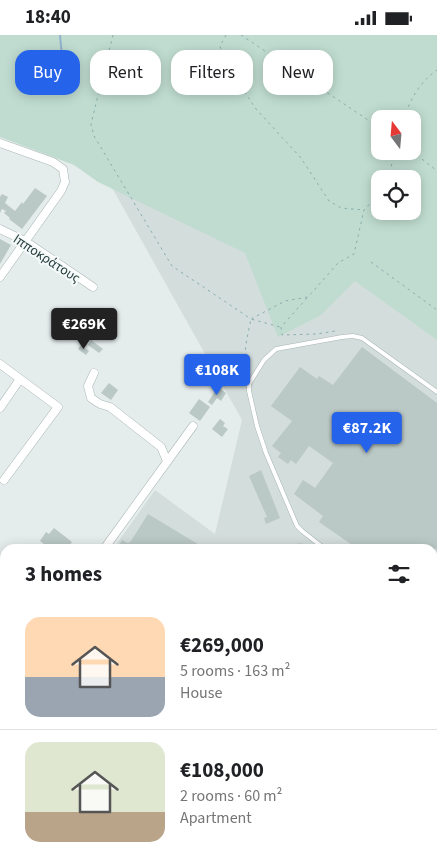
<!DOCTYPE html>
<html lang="en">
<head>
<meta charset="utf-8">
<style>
  :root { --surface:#fff; --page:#f6f6f6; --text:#202124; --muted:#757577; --line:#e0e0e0; --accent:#2563eb }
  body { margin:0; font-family:"Source Sans 3",sans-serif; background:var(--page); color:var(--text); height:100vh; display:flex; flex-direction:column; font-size:19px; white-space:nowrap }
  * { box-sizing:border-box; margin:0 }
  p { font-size:16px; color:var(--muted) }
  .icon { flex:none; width:28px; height:28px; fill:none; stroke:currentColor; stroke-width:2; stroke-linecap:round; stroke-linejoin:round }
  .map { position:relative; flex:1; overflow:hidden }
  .details { position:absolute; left:0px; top:509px; width:438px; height:321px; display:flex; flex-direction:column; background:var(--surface); border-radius:15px 15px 0 0; box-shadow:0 2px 12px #0003 }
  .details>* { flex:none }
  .banner { position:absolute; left:15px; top:15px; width:408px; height:45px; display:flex; gap:10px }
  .needle { width:32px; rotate:344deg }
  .fabs { position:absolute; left:371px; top:75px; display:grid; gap:10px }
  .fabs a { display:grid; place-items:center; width:50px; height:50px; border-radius:10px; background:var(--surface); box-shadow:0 2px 12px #0003; font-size:25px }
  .price { position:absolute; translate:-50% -42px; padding:0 11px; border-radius:5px; background:var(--accent); color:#fff; font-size:16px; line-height:32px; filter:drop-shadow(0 1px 2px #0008) }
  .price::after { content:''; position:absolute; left:50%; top:30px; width:15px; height:11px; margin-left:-8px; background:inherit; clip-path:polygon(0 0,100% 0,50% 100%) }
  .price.active { background:#222; color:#fff }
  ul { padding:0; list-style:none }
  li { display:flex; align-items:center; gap:15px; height:125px; padding:0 25px }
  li+li { border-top:1px solid var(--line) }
  li span { display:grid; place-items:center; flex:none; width:140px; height:100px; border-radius:15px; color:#555 }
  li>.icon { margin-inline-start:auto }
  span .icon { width:60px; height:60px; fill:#fffc; stroke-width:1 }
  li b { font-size:21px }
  h2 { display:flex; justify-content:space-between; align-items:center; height:60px; padding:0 25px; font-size:21px }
  .chip { padding:0 18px; border-radius:15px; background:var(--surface); box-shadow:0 2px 12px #0003; font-size:18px; line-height:45px }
  .chip.active { background:var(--accent); color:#fff }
  .status { display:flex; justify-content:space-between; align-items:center; height:35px; padding:0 25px; background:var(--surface); direction:ltr }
  .status svg { height:14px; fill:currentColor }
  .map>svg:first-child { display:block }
  .built { fill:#d3dddb; fill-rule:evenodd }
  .green { fill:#c0dcd0; fill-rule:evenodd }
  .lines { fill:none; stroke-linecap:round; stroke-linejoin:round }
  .stream { stroke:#92b2cd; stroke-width:2 }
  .building { fill:#bac8c6 }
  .lane-casing { stroke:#a8b5b4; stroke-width:5 }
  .street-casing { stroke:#a8b5b4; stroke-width:9 }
  .secondary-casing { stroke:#a1b5b4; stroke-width:11 }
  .path { stroke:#88aead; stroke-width:1; stroke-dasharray:2.5 4; stroke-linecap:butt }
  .lane { stroke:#fff; stroke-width:4 }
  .street { stroke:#fff; stroke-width:8 }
  .secondary { stroke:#fff; stroke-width:10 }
  .labels { text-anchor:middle; stroke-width:4; stroke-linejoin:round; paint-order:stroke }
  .street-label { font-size:14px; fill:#253d3e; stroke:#f5faf9 }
</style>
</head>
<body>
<div class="status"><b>18:40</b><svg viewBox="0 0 49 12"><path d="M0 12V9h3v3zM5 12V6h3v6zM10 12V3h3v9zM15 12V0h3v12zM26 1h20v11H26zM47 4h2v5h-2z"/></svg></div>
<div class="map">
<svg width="437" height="829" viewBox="0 0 437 829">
  <rect width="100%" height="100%" fill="#e5edec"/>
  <g class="built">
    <path d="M437 0V756L432 754V514H113L155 455 215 499 242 385 78 92ZM380 84H412V116H380ZM380 144H412V176H380Z"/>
    <polygon points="433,763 437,764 437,829 370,829 373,825 432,825"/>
  </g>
  <path class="green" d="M0 0H437V305L355 246 321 280 278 302 245 218 98 147 74 130 0 102ZM380 84H412V116H380ZM380 144H412V176H380Z"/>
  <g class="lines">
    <polyline class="stream" points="60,0 62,22"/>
  </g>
  <g class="building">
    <polygon points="35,153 47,161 22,194 9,184 10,183 4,178 6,176 2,174 0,178 0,162 2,159 8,162 5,168 15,176 22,167 23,169"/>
    <polygon points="0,204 11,210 0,229"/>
    <polygon points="91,305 103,314 99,318 88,310"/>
    <polygon points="81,310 89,316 86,320 78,314"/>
    <polygon points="362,312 437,368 437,514 358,514 319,487 323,481 294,459 303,445 315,453 333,428 309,411 296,429 291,425 288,429 278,422 281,418 272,411 292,386 271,371 300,332 317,344 319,341 333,350"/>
    <polygon points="109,348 118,355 111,365 101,358"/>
    <polygon points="218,352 226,358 221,366 217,363 212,370 208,367"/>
    <polygon points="199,364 210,372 200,386 189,378"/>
    <polygon points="220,384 225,388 223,391 228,394 222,402 212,394"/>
    <polygon points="261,435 280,483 266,489 264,483 267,482 249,441"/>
    <polygon points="148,479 201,511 199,514 117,514 122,505 128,508 131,506"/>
    <polygon points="54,493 72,507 67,514 50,514 40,506 46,497 49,499"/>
    <polygon points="298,508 300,509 301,508 310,514 294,514"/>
    <polygon points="4,661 5,662 5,701 0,700 0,674"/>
    <polygon points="0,746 5,748 5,779 2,792 0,792"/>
  </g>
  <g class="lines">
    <g class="lane-casing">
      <g id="lane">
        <polyline points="325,514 302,496 297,491 266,418 257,391 249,356 249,349 264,325 276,314 342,302 353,301 362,303 437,357"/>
        <polyline points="432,590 437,593"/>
        <polyline points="379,826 380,829"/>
      </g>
    </g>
    <g class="street-casing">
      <g id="street">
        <polyline points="0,108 53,127 63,134 65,147 61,156 0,242"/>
        <polyline points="0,194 25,206 93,252"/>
        <polyline points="0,329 58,372 4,445"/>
        <polyline points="94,338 88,351 91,363 100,369 110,372 161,412 167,426"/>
        <polyline points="0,373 20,344"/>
        <polyline points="104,514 193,391"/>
        <polyline points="0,618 5,609"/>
        <polyline points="0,640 5,642"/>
        <polyline points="0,711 5,712"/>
        <polyline points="0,824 5,805"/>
        <polyline points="0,824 17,829"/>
        <polyline points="54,829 56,825"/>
      </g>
    </g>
    <g class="secondary-casing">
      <g id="secondary">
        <polyline points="0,623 5,625"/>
        <polyline points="344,825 349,829"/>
      </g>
    </g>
    <g class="path">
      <polyline points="113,0 91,89 94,101 172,231 251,284 285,266 308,262 338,228 354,219 364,175 380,158"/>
      <polyline points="226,0 220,11 225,28 256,74 301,123 329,166 341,173 364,175"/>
      <polyline points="241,0 380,93"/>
      <path d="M404 84C410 64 420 47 437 35"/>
      <polyline points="412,116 437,136"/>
      <polyline points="388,144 395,116"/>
      <polyline points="371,227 437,275"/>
      <polyline points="307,263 281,292 282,300 317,299 335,296 337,298"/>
      <path d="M250 340C240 325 248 300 251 284L280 292"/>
      <polyline points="264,829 265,825"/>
    </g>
    <use href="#lane" class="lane"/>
    <use href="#street" class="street"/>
    <use href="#secondary" class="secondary"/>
  </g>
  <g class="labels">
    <g class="street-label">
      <text transform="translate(47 223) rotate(33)" y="5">Ιπποκράτους</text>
    </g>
  </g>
</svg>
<div class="fabs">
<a><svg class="needle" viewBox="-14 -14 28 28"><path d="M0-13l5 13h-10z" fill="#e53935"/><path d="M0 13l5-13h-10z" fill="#757577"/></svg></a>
<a><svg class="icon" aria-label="locate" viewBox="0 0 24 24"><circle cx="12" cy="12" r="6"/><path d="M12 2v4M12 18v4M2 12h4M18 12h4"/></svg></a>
</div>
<b class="price active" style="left:84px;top:315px">€269K</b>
<b class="price" style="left:217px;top:361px">€108K</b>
<b class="price" style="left:367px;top:419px">€87.2K</b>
<div class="banner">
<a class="chip active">Buy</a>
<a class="chip">Rent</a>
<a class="chip">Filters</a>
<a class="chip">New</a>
</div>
<section class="details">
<h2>3 homes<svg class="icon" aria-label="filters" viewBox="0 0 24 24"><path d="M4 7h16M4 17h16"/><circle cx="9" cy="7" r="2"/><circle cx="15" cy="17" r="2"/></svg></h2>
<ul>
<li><span style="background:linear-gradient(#ffd9b3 60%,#9aa5b1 0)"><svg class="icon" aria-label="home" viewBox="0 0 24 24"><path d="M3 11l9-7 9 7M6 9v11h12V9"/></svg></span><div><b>€269,000</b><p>5 rooms · 163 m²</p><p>House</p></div></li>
<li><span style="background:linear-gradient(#dfe7d0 70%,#b9a48a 0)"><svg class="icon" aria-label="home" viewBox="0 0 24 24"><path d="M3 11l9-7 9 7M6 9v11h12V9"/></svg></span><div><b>€108,000</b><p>2 rooms · 60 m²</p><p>Apartment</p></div></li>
</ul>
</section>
</div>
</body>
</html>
